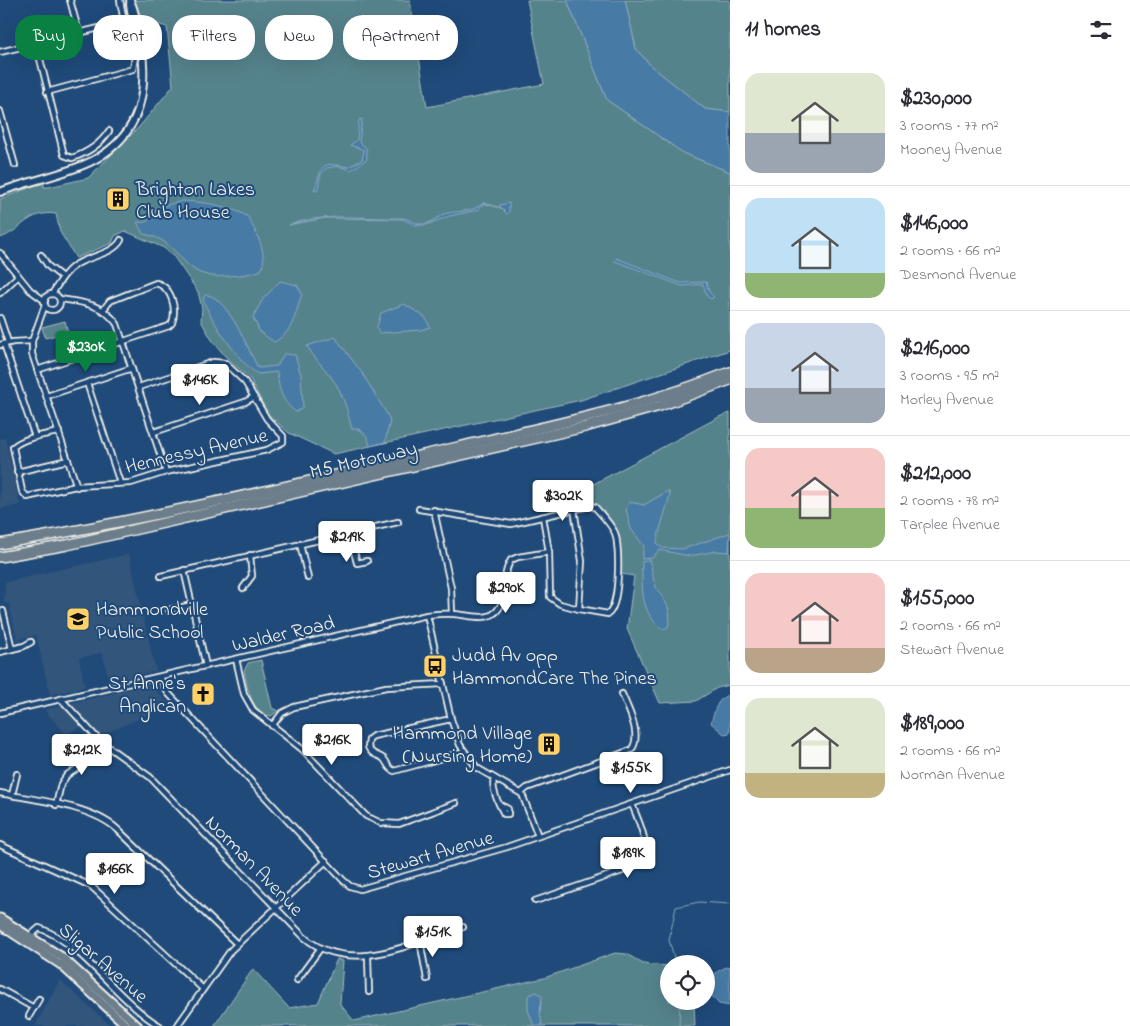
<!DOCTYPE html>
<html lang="en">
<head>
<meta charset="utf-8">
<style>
  :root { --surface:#fff; --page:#f7f7f7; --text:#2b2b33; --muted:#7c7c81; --line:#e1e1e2; --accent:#0b8043 }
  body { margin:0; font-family:"Indie Flower",sans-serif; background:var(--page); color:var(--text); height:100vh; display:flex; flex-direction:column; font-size:19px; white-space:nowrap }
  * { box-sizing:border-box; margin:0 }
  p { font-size:16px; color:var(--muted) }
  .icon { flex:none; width:28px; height:28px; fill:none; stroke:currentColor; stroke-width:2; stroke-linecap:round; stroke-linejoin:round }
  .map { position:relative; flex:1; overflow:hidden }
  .details { display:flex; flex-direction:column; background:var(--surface); width:400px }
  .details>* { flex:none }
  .guide { position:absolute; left:15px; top:15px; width:475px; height:45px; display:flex; gap:10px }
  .tools { position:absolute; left:660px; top:955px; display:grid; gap:10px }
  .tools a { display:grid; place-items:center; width:55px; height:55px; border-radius:50%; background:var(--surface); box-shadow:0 5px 20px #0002; font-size:25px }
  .price { position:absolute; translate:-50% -42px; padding:0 11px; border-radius:5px; background:#fff; color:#222; font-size:16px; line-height:32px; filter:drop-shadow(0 1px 2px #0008) }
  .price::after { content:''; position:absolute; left:50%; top:30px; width:15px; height:11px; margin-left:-8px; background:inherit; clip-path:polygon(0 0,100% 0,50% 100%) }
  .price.on { background:var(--accent); color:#fff }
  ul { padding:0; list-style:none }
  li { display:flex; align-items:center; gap:15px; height:125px; padding:0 15px }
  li+li { border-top:1px solid var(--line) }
  li span { display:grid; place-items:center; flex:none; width:140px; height:100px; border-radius:15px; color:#555 }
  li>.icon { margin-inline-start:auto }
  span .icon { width:60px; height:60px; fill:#fffc; stroke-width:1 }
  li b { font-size:21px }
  h2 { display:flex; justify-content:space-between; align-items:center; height:60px; padding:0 15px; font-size:21px }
  .tag { padding:0 18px; border-radius:20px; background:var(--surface); box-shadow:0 5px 20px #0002; font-size:18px; line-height:45px }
  .tag.on { background:var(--accent); color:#fff }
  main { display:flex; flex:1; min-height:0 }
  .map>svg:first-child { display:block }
  .built { fill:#32547b }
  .green { fill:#55838c; stroke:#a4baba }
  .water { fill:#477aa4; stroke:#8caabf }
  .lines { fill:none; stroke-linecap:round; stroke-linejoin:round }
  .stream { stroke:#8caabf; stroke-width:1 }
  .street-casing { stroke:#f4f1e8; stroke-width:8 }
  .secondary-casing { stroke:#f4f1e8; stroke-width:10 }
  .primary-casing { stroke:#f4f1e8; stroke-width:11 }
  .highway-casing { stroke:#f4f1e8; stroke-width:12 }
  .street { stroke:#1f4a7a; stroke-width:4.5 }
  .secondary { stroke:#1f4a7a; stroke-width:6 }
  .primary { stroke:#6c7d8b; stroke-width:7 }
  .highway { stroke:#6c7d8b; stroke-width:9 }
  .labels { text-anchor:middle; stroke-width:4; stroke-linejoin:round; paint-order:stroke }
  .poi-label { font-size:20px; fill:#f4f1e8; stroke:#1f4a7a; text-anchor:start }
  .street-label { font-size:20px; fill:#f4f1e8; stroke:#1f4a7a }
</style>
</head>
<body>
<main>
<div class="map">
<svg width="730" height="1026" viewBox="0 0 730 1026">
  <rect width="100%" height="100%" fill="#1f4a7a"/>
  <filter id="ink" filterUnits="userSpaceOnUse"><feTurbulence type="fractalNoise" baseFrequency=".02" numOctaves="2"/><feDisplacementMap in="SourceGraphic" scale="10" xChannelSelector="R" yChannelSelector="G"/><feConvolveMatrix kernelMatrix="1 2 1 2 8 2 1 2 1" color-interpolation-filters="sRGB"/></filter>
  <g filter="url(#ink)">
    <g class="built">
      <polygon points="5,438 20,505 0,509 0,439"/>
      <polygon points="129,554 156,671 109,682 102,653 79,658 85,687 50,695 36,635 17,640 9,603 4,603 5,582"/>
      <polygon points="150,684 170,705 93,739 81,727 66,734 44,710"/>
      <polygon points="60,980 111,1026 35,1026"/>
    </g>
    <g class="green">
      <path d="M134 0H410L427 107 544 84 527 0H567L607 100 683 153 730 172V350L581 400 334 454 289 433 268 414 250 379 225 356 212 340 201 321 202 308 198 292 174 257 164 248 125 231 115 236 112 243 76 258 60 232 56 214C27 210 21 232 0 238V199L44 182V187H49L88 178 139 127 173 86 167 27 142 19Z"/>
      <polygon points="625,0 730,0 730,112 705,109 651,66 636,49"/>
      <polygon points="65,321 68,332 45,338 42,327"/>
      <polygon points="730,413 730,685 717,688 696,701 660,703 627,629 634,576 621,574 617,531 597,505 591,502 586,488 719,417"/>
      <path d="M261 660 272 708 278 711 271 716C251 713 247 687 244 671L248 663Z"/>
      <polygon points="615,953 627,954 643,964 669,966 669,1001 694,1001 695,1026 214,1026 253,969 289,1008 318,1003 337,959 343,961 340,1004 354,1021 544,978"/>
    </g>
    <g class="water">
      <polygon points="567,0 625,0 636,49 651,66 705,109 730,112 730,172 683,153 607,100"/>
      <path d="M362 119 359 142 366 148 367 159 351 170 338 166 326 168 321 174 317 191 314 190C324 165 318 161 348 167L362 160 364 150 350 145 357 140 359 120Z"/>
      <path d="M182 201C203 202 230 205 248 217 255 231 269 254 261 270 249 275 239 275 227 276 178 281 185 240 143 234L137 222C150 224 151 218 157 208Z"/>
      <path d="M483 203 501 208 500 205 509 203V212L507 214 501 208 484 203 478 210 449 216 426 225H415L403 219 325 218 289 225C325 212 365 219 402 218 409 218 415 225 424 224 434 223 440 214 448 213 459 211 474 212 483 203Z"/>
      <polygon points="616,258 680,283 706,282 709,292 714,297 711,299 707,296 703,284 682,286 615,261"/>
      <path d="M280 281 297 285 302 294C295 313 294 332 274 342L260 332 253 317 263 299Z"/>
      <path d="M205 295C226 293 250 353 258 368L277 366 284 354 295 355 301 375 303 408 296 412C281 401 279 389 277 372L258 374C242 367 208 316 203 299Z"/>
      <polygon points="404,304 425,317 430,327 421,330 379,333 377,327 381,313"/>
      <path d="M335 337 362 373 388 416 390 421 385 442 370 446 367 436 359 429H352C347 411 343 391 331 377 323 366 314 358 307 346Z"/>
      <path d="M668 491 670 494C668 504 656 539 657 544L662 548 683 549 730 533 729 552 716 551 690 556 659 550 652 558 642 559 644 546 631 529 626 509 630 502 644 505Z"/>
      <path d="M649 560C653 569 652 579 656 587 665 603 673 608 668 627L663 629C640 614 642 587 642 562Z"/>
      <path d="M730 694V733L724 734 711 723C715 710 716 699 730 694Z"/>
      <path d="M730 966V1006L719 1004 708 992C709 977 716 970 730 966Z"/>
      <polygon points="536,992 542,996 540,1012 542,1026 534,1026 528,1010 528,996"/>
    </g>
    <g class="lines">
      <g class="stream">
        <polyline points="676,964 669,940 676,907 699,902 730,904"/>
        <polyline points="679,1026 680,1001"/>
      </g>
      <g class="street-casing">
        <g id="street">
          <polyline points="70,0 79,33"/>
          <path d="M36 43 64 155 72 158C87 153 100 145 109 131"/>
          <polyline points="0,52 124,22"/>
          <polyline points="47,92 133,69 135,56 124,22 120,0"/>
          <polyline points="0,111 15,165"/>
          <polyline points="0,253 30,290 45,301"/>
          <polyline points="41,255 48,266 62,277"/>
          <polyline points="0,293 18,276"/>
          <path d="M52 294C59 283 65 271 77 264 89 256 114 254 121 240"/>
          <circle cx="52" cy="302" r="8"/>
          <path d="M60 299C82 302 103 304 117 324L166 472"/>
          <polyline points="45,305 32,341 32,354 77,487"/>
          <polyline points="0,318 8,342"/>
          <polyline points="4,344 35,437"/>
          <polyline points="0,345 13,342 32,341"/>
          <path d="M37 370 169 326 172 323C177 309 172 287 156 283L110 301 103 310"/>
          <polyline points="87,383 120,483"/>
          <polyline points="47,396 132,368"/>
          <path d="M59 432C44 435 25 437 13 447L22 491 27 497 76 486 131 483 166 472 267 450 283 442V436L267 419 245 382 225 363 213 362 139 387"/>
          <polyline points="154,432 245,402 254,397"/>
          <polyline points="17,472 68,460"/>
          <path d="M419 509 511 524 589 506 595 507C601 514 611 524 615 533 620 547 620 606 608 614L579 609"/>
          <polyline points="434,510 451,588 452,613"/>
          <polyline points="543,517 549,552 550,597 560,604 579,609 582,561 574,509"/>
          <polyline points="349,533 357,563 367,561"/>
          <polyline points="300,544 308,578"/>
          <polyline points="184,570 206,666"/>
          <polyline points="161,576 398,522"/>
          <polyline points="243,588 252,576 250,555"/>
          <polyline points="169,610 192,605"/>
          <polyline points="3,611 12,649"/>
          <polyline points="427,615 451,719 460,745 477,768 522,794 538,836"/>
          <polyline points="0,652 24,646 31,642"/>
          <polyline points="236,659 244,694 253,710 302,749 366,816 381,823 399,824 456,803"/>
          <polyline points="160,677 168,693 343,880 350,886 360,889 507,847 730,770"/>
          <path d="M61 699 100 741 150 777 304 937C351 977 413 942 463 927"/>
          <path d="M0 713 427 615C436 614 445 613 454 614 472 615 494 625 502 602 507 587 502 574 511 560L518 557 549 552"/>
          <path d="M451 719 373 736 369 739 368 747C372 756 378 754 384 759 388 764 388 768 394 771L464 752"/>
          <polyline points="272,726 282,713 294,707 386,687 443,684"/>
          <path d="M494 778C491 788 499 805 504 814H508V809L499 804"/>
          <path d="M0 793C35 800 90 805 117 829L237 944"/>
          <path d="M521 793 527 788 631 750C643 736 628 709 622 694"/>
          <polyline points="12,795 17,774"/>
          <polyline points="56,805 61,784 67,775 109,748"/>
          <polyline points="0,845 91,886 203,989"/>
          <path d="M535 901 631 868C658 855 639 824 632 804"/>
          <path d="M30 936 39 928C83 943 118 1002 160 1026"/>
          <polyline points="420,941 427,979"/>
          <polyline points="368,956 369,992"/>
          <polyline points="297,980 320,949"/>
          <polyline points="0,989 34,1008"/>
          <polyline points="29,1016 39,999"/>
          <polyline points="177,1026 231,950 326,861"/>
        </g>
      </g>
      <g class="secondary-casing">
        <g id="secondary">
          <polyline points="130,4 133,24 138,35"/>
          <path d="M0 192C31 180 65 175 94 160 142 134 149 89 140 40 138 25 136 14 130 0"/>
        </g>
      </g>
      <g class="primary-casing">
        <g id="primary">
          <polyline points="0,918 62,957 138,1026"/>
          <polyline points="0,925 61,965 127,1026"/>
        </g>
      </g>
      <g class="highway-casing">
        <g id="highway">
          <path d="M0 544C154 518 306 482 458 447 551 425 640 408 730 372"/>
          <polyline points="0,557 67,545 585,427 660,406 730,380"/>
        </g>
      </g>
      <use href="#street" class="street"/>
      <use href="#secondary" class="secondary"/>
      <use href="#primary" class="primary"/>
      <use href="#highway" class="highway"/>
    </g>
  </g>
  <defs>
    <g id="building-square" transform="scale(1.25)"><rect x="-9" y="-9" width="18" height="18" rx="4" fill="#ffd166" stroke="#1f4a7a"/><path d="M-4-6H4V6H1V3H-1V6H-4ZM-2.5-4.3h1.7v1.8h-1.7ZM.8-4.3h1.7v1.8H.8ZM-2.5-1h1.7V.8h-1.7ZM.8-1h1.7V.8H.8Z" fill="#111"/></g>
    <g id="school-square" transform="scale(1.25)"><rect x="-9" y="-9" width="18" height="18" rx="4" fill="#ffd166" stroke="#1f4a7a"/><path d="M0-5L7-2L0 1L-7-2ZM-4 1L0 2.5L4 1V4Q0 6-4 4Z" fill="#111"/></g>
    <g id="bus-square" transform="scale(1.25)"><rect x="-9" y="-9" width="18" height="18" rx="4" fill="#ffd166" stroke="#1f4a7a"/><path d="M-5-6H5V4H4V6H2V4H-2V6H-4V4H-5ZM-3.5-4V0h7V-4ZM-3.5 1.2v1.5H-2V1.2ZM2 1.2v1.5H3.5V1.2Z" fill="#111"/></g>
    <g id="church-square" transform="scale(1.25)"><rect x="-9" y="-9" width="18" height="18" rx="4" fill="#ffd166" stroke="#1f4a7a"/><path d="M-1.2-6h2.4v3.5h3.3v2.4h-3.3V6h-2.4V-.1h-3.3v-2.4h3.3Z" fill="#111"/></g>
  </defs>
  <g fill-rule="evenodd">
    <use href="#building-square" x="118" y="199"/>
    <use href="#school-square" x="78" y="619"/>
    <use href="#bus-square" x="435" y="666"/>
    <use href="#church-square" x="203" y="694"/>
    <use href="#building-square" x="549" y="744"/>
  </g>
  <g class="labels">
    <g class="poi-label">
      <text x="136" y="195">Brighton Lakes<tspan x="136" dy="23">Club House</tspan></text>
      <text x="96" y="615">Hammondville<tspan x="96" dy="23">Public School</tspan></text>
      <text x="452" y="661">Judd Av opp<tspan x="452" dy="23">HammondCare The Pines</tspan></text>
      <text x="186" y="689" text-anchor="end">St Anne's<tspan x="186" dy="23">Anglican</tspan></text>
      <text x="532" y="739" text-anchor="end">Hammond Village<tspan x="532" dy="23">(Nursing Home)</tspan></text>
    </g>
    <g class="street-label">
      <text transform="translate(196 450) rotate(-13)" y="7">Hennessy Avenue</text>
      <text transform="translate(363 459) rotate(-13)" y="7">M5 Motorway</text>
      <text transform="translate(283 633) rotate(-13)" y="7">Walder Road</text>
      <text transform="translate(430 854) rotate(-16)" y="7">Stewart Avenue</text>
      <text transform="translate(255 865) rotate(46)" y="7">Norman Avenue</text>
      <text transform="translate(104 962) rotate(41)" y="7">Sligar Avenue</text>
    </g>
  </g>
</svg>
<div class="tools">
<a><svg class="icon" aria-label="locate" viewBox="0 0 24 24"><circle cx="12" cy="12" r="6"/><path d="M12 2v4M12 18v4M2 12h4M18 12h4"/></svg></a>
</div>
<b class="price on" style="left:86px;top:373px">$230K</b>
<b class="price" style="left:200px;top:406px">$146K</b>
<b class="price" style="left:563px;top:522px">$302K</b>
<b class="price" style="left:347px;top:563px">$219K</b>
<b class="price" style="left:506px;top:614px">$290K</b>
<b class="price" style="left:332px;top:766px">$216K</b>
<b class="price" style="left:82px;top:776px">$212K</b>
<b class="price" style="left:631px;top:794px">$155K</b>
<b class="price" style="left:628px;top:879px">$189K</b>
<b class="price" style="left:115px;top:895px">$166K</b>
<b class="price" style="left:433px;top:958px">$151K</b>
<div class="guide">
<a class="tag on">Buy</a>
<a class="tag">Rent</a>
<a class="tag">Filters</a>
<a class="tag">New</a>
<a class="tag">Apartment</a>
</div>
</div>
<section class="details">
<h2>11 homes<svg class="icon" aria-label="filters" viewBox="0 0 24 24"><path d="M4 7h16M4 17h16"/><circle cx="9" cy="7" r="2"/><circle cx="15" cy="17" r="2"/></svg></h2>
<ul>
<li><span style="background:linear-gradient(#dfe7d0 60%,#9aa5b1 0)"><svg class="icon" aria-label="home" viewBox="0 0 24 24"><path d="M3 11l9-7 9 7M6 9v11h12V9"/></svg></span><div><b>$230,000</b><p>3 rooms · 77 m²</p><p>Mooney Avenue</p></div></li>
<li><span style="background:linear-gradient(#bfe0f5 75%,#8fb573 0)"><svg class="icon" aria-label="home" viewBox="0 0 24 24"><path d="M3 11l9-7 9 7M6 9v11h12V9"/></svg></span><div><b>$146,000</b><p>2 rooms · 66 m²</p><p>Desmond Avenue</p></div></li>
<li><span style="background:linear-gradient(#c9d6e8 65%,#9aa5b1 0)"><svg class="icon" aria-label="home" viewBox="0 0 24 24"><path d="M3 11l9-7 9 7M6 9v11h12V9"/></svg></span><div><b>$216,000</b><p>3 rooms · 95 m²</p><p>Morley Avenue</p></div></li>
<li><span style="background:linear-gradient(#f6c9c9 60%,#8fb573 0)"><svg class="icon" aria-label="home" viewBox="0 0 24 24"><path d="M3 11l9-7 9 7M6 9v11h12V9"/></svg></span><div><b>$212,000</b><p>2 rooms · 78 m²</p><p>Tarplee Avenue</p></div></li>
<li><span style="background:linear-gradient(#f6c9c9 75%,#b9a48a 0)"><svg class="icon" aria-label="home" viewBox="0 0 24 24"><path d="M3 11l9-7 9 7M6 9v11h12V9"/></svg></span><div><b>$155,000</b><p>2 rooms · 66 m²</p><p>Stewart Avenue</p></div></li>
<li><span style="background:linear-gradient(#dfe7d0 75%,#c2b280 0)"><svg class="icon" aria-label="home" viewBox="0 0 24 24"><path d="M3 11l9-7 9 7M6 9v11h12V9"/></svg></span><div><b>$189,000</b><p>2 rooms · 66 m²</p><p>Norman Avenue</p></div></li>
</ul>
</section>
</main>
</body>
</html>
